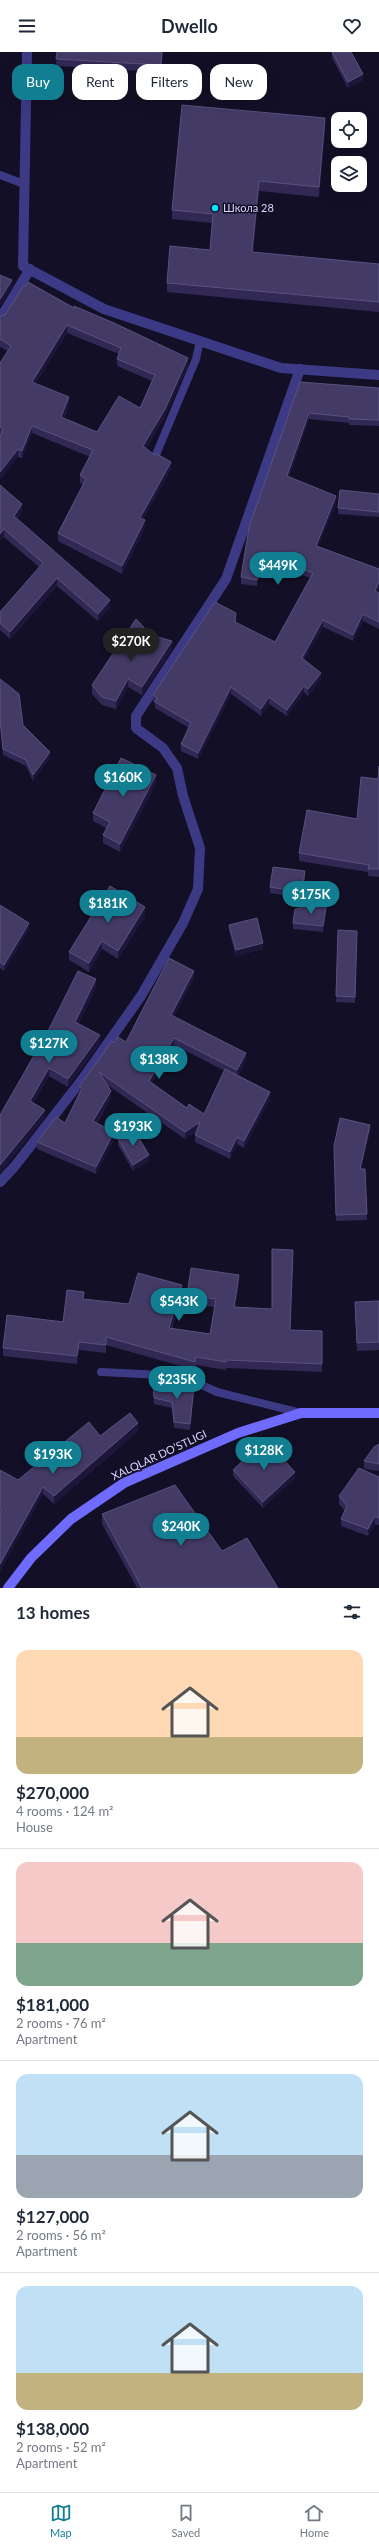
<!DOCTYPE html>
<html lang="en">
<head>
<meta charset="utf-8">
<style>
  :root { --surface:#fff; --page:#f6f6f7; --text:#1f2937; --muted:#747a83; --line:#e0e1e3; --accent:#117e91 }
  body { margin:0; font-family:Lato,sans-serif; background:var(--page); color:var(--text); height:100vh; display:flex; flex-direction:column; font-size:15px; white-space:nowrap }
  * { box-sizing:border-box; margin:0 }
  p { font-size:13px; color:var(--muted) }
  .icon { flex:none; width:22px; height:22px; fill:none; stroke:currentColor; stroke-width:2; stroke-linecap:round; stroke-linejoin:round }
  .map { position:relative; height:1536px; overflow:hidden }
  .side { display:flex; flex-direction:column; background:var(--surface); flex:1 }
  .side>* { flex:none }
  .top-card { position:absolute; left:12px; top:12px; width:355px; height:36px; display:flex; gap:8px }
  .fabs { position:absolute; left:331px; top:60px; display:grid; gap:8px }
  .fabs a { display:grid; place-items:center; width:36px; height:36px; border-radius:8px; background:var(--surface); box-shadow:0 4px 16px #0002; font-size:20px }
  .price { position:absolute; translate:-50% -34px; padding:0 9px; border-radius:14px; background:var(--accent); color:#fff; font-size:13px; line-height:26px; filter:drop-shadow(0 1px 2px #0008) }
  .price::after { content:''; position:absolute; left:50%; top:24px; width:12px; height:9px; margin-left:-6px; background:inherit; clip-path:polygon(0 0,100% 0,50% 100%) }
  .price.active { background:#222; color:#fff }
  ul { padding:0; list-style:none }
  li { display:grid; align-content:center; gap:8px; height:212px; padding:0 16px }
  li+li { border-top:1px solid var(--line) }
  li span { display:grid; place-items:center; height:124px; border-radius:12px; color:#555 }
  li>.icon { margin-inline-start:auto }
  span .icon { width:72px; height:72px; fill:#fffc; stroke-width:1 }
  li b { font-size:17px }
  h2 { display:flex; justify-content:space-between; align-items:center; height:48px; padding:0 16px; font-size:17px }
  .pill { padding:0 14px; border-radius:12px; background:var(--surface); box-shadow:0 4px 16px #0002; font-size:14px; line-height:36px }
  .pill.active { background:var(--accent); color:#fff }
  header { display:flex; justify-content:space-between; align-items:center; height:52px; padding:0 16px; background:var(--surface); font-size:18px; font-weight:700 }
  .menu { display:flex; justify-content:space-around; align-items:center; height:56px; border-top:1px solid var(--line); background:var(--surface); font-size:11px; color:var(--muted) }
  .menu a { display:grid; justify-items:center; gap:2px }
  .menu .active { color:var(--accent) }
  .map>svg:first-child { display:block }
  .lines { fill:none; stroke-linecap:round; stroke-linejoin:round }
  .lane { stroke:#3d3a85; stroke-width:8 }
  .street { stroke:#3d3a85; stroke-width:10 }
  .secondary { stroke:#6f6bff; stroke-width:10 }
  .wall { fill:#312854; fill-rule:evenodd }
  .shaded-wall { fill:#1d163a }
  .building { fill:#433a66; stroke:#5a527e; fill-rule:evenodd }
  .poi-dot { fill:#00e5ff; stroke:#130f26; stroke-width:1.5 }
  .labels { text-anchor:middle; stroke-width:3; stroke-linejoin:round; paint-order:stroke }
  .poi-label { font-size:11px; fill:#d9d4ff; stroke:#130f26; text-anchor:start }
  .street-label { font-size:11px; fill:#d9d4ff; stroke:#130f26 }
</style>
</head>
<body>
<header><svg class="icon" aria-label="menu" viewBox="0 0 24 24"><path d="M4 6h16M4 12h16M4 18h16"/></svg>Dwello<svg class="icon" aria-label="heart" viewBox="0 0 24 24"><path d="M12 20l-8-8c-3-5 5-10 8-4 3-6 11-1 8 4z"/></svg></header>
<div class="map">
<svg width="379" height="1536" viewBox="0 0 379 1536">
  <rect width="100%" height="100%" fill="#130f26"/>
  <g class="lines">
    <g class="lane">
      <polyline points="0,123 24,132"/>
      <polyline points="155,405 196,307 200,289"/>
      <polyline points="101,1320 182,1324 217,1340 301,1361"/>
    </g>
    <g class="street">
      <polyline points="27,0 23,214 104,257 281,316 379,323"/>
      <polyline points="0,267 30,217"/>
      <polyline points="0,1130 15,1114 84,1025 141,944 183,871 198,837 200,796 183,744 177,716 163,696 136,676 136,664 226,527 300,317"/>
    </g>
    <polyline class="secondary" points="8,1536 31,1506 71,1467 124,1431 238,1381 301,1361 379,1361"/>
  </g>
  <g class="wall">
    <polygon points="57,0 162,0 161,20 56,14"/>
    <polygon points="332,0 363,28 348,36 332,6"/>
    <polygon points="325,76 319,145 259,139 253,200 379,212 379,260 167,240 167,231 210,198 212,171 172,167 172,158"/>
    <path d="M74 256 188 313 165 364 146 397 171 417 143 467 145 476 122 522 58 489V481L83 433 80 431V423L90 405 32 381 22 406 18 405 0 382V311L8 299 0 295V264ZM67 281 119 302 117 307V314L152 329 140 356 97 380 64 366 69 353 35 332Z"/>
    <polygon points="300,330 379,336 379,374 349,373 349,371 309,367 289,425 336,451 318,494 379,517 379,536 377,540 379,541 379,577 363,569 353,589 323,575 304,608 321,627 308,644 304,640 287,664 269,652 261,664 231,642 198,707 181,699 181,692 189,676 155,656 155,651 153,650 153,643 236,568 236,570 275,590 310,526 262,507 257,534 241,532 241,525"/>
    <polygon points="0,433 22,459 17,467 110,555 98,569 57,534 10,587 0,578 0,560 39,515 4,485 0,489"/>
    <polygon points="379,442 379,465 338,462 338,456"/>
    <polygon points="151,583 172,597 142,643 128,635 116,657 102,653 92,642 92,633"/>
    <polygon points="0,627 23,673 50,706 33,729 26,714 3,703 0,673"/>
    <polygon points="379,714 379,825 368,824 368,820 299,809 299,801 357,767 378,727"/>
    <polygon points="156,732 120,800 103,791 103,783 106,776 93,769 93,761"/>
    <polygon points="305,825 302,846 270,841 270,835"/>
    <polygon points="0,853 29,877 4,919 0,916"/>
    <polygon points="327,854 323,880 293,877 293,871"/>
    <polygon points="145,864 118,907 102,897 89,920 69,908 69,900"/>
    <polygon points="229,873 263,897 236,904 229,879"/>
    <polygon points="338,878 357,879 355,951 336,950"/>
    <path d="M194 926 174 964 246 1008 238 1024 270 1047 244 1096 237 1092 230 1107 195 1090V1083L196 1080 185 1087 106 1032 111 1046 97 1071 114 1087 96 1122 37 1097V1090L65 1071 80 1042 79 1035 114 991 126 990ZM174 993 225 1019 204 1062 187 1056 152 1031Z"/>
    <polygon points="96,935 78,972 100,991 68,1035 49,1024 33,1051 45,1065 0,1121 0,1063"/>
    <polygon points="370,1079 361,1117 365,1117 367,1168 336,1169 334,1094"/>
    <polygon points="118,1087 149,1109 133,1119 118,1093"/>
    <polygon points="293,1206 290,1278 322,1279 322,1320 226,1316 226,1318 196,1313 195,1318 106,1293 106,1301 79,1298 77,1312 3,1304 3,1296 63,1270 84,1248 129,1252 182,1241 172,1277 210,1282 215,1255 187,1251 187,1243 239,1231 235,1255 272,1257"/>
    <polygon points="379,1249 379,1298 357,1299 355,1257"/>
    <polygon points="153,1331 194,1340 190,1378 174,1376 172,1356 154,1352"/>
    <polygon points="138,1379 54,1452 43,1442 0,1519 0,1418 18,1428 100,1384"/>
    <polygon points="379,1392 379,1419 364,1417 364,1409"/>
    <polygon points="233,1418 295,1426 263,1456 233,1424"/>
    <polygon points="379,1425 379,1473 375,1472 368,1484 341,1474 341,1467 345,1459 339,1452 339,1444"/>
    <polygon points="102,1462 222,1499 278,1536 137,1536 102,1472"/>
  </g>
  <g class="shaded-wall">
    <polygon points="363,22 363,28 348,36 348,30"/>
    <polygon points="325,66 325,76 319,145 319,135"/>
    <polygon points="259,129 259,139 252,210 252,200"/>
    <polygon points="12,228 12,235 0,254 0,247"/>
    <polygon points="67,273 67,281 32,338 32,330"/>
    <polygon points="188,306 188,313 165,364 143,402 143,394"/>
    <polygon points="69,345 69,353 61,372 61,365"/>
    <polygon points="309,361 309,367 287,430 287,424"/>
    <polygon points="32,374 32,381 22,406 22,399"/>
    <polygon points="18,397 18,405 0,428 0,420"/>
    <polygon points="171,410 171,417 140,473 140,466"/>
    <polygon points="336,444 336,451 316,500 316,494"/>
    <polygon points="22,452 22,459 14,472 14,464"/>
    <polygon points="145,468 145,476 122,522 122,514"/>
    <polygon points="4,477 4,485 0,489 0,482"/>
    <polygon points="262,501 262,507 257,534 257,528"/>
    <polygon points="57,526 57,534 10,587 10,580"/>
    <polygon points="379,530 379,536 375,545 375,539"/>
    <polygon points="110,548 110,555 98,569 98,562"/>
    <polygon points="363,562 363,569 353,589 353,583"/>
    <polygon points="323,568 323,575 302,612 302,606"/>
    <polygon points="172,589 172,597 142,643 142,635"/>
    <polygon points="321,621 321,627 308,644 308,637"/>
    <polygon points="128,627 128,635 116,657 116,649"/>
    <polygon points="304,634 304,640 287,664 287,658"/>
    <polygon points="231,635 231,642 198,707 198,701"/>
    <polygon points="269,645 269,652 261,664 261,657"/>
    <polygon points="50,700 50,706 33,729 33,723"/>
    <polygon points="156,723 156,732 120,800 120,792"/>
    <polygon points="305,819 305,825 302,846 302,840"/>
    <polygon points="327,849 327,854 323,880 323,874"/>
    <polygon points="145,855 145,864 118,907 118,899"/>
    <polygon points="29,871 29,877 4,919 4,913"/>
    <polygon points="102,889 102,897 89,920 89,911"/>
    <polygon points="263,891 263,897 236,904 236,898"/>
    <polygon points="194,919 194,926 171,970 171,963"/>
    <polygon points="96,927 96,935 75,978 75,970"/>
    <polygon points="100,983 100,991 68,1035 68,1027"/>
    <polygon points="174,986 174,993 149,1036 149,1029"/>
    <polygon points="246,1001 246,1008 237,1025 237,1018"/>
    <polygon points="49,1016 49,1024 30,1056 30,1049"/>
    <polygon points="111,1039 111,1046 93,1076 93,1069"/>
    <polygon points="270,1040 270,1047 244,1096 244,1089"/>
    <polygon points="45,1058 45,1065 0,1121 0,1113"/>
    <polygon points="200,1070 200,1077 185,1087 185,1080"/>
    <polygon points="370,1073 370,1079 360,1123 360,1117"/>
    <polygon points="114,1080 114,1087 96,1122 96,1115"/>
    <polygon points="237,1085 237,1092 230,1107 230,1100"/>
    <polygon points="149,1103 149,1109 133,1119 133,1113"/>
    <polygon points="239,1223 239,1231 234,1263 234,1255"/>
    <polygon points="182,1233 182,1241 169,1284 169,1276"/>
    <polygon points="79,1290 79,1298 77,1312 77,1304"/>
    <polygon points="194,1334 194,1340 190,1378 190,1372"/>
    <polygon points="138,1371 138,1379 54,1452 54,1444"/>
    <polygon points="295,1420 295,1426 263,1456 263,1450"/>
    <polygon points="43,1435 43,1442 0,1519 0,1512"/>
    <polygon points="375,1464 375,1472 368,1484 368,1477"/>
  </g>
  <g class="building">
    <polygon points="57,0 162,0 161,13 56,7"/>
    <polygon points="332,0 351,0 363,22 348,30"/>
    <polygon points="182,53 325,66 319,135 259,129 252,200 379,212 379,250 167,231 170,194 210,198 213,162 172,158"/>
    <polygon points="0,223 12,228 0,247"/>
    <path d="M28 230 74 256V254L114 271 188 306 165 357 143 394 153 402H157L171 410 140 466 145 468 122 514 58 481 86 427 80 423 93 398 32 374 22 399 18 397 0 420V385L3 377 0 375V311L11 294 0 287V280L1 278H0V264L5 263 24 233 26 234ZM67 273 121 296 117 307 155 323 140 356 119 344 97 380 61 365 69 345 32 330Z"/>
    <polygon points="300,330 379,336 379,368 349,367 349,365 309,361 287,424 336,444 316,494 379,517 379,530 375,539 379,541 379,570 363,562 353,583 323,568 302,606 321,621 308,637 304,634 287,658 269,645 261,657 231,635 198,701 181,692 191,671 155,650 157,646 153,643 215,550 236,561 235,570 275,590 313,521 262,501 257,528 241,525 249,475"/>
    <polygon points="0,433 22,452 14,464 110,548 98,562 57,526 10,580 0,571 0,560 43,511 4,477 0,482"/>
    <polygon points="340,438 379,442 379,460 338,456"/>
    <polygon points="136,567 151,583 172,589 142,635 128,627 116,649 102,645 92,633"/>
    <polygon points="0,627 19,642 23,673 50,700 33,723 26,708 3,697 0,667"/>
    <polygon points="121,706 156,723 120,792 103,783 110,770 93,761"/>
    <polygon points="379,714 379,817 368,817 369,813 299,801 307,758 357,767 361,725 378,727"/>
    <polygon points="273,815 305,819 302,840 270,835"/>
    <polygon points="110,834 145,855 118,899 102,889 89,911 69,900"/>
    <polygon points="327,849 323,874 293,871 295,857"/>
    <polygon points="0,853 29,871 4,913 0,910"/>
    <polygon points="257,866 263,891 236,898 229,873"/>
    <polygon points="338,878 357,879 355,945 336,944"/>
    <polygon points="169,906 194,919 171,963 246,1001 237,1018 174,986 149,1029 187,1056 189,1052 204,1062 225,1017 270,1040 244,1089 237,1085 230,1100 195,1083 200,1070 185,1080 99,1020 111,1039 93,1069 114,1080 96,1115 37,1090 56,1065 65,1071 82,1036 79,1035 112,989 114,991 118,985 126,990"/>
    <polygon points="78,919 96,927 75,970 100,983 68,1027 49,1016 30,1049 45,1058 0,1113 0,1063 48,979"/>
    <polygon points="340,1066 370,1073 360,1117 365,1117 367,1162 336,1163 334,1094"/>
    <polygon points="134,1078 149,1103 133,1113 118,1087"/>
    <polygon points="272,1197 293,1198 290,1278 322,1279 322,1312 226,1308 226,1310 196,1305 195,1310 106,1285 106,1293 79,1290 77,1304 3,1296 7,1263 63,1270 67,1238 84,1240 83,1247 129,1252 138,1221 182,1233 169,1276 210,1282 216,1247 187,1243 191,1216 239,1223 234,1255 272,1257"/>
    <polygon points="379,1249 379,1290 357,1291 355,1250"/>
    <polygon points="153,1331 194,1334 190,1372 174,1370 172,1350 154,1346"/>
    <polygon points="130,1361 138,1371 54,1444 43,1435 0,1512 0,1461 2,1459 0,1458 0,1418 18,1428 89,1370 100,1384"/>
    <polygon points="265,1388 295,1420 263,1450 233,1418"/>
    <polygon points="379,1392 379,1412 364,1409 374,1395"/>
    <polygon points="359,1416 379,1425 379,1466 375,1464 368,1477 341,1467 347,1454 339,1444"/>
    <polygon points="175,1433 222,1499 247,1486 278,1536 142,1536 102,1462"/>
  </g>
  <circle class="poi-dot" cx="215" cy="156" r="4"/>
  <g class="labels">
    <g class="poi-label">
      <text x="223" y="160">Школа 28</text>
    </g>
    <g class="street-label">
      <text transform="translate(159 1403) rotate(-25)" y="4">XALQLAR DO’STLIGI</text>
    </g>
  </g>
</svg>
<div class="fabs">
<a><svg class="icon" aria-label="locate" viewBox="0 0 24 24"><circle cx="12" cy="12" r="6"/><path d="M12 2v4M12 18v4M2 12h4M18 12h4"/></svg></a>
<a><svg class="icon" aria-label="layers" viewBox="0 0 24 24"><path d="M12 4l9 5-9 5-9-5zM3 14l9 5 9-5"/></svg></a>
</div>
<b class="price" style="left:278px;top:534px">$449K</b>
<b class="price active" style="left:131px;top:610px">$270K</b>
<b class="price" style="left:123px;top:746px">$160K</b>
<b class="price" style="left:311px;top:863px">$175K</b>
<b class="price" style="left:108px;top:872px">$181K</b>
<b class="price" style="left:49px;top:1012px">$127K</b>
<b class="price" style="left:159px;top:1028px">$138K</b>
<b class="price" style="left:133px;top:1095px">$193K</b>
<b class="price" style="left:179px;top:1270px">$543K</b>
<b class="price" style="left:177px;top:1348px">$235K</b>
<b class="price" style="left:264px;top:1419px">$128K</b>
<b class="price" style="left:53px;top:1423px">$193K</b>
<b class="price" style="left:181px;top:1495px">$240K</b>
<div class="top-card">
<a class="pill active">Buy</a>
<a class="pill">Rent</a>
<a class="pill">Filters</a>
<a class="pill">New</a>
</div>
</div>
<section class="side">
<h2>13 homes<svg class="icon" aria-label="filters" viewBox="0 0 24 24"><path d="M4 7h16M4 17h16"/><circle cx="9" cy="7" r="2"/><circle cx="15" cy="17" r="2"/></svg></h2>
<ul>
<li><span style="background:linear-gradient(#ffd9b3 70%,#c2b280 0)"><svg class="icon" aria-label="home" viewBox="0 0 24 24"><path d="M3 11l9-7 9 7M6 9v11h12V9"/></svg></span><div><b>$270,000</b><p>4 rooms · 124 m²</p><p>House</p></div></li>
<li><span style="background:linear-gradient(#f6c9c9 65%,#7fa58c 0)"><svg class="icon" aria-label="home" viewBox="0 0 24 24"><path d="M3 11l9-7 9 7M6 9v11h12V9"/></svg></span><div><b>$181,000</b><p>2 rooms · 76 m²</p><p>Apartment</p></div></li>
<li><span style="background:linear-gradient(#bfe0f5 65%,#9aa5b1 0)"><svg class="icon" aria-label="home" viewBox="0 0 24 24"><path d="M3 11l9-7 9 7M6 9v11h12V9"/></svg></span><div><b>$127,000</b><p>2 rooms · 56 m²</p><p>Apartment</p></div></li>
<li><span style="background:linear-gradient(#bfe0f5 70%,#c2b280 0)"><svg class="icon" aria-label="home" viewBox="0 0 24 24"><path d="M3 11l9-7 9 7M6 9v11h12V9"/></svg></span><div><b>$138,000</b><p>2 rooms · 52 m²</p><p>Apartment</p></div></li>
</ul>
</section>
<nav class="menu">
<a class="active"><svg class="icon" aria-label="map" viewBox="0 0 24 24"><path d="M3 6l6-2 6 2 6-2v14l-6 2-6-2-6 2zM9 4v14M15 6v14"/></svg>Map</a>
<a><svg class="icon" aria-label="saved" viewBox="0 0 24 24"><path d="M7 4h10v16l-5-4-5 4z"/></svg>Saved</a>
<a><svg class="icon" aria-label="home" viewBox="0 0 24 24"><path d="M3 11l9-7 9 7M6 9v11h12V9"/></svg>Home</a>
</nav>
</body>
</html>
